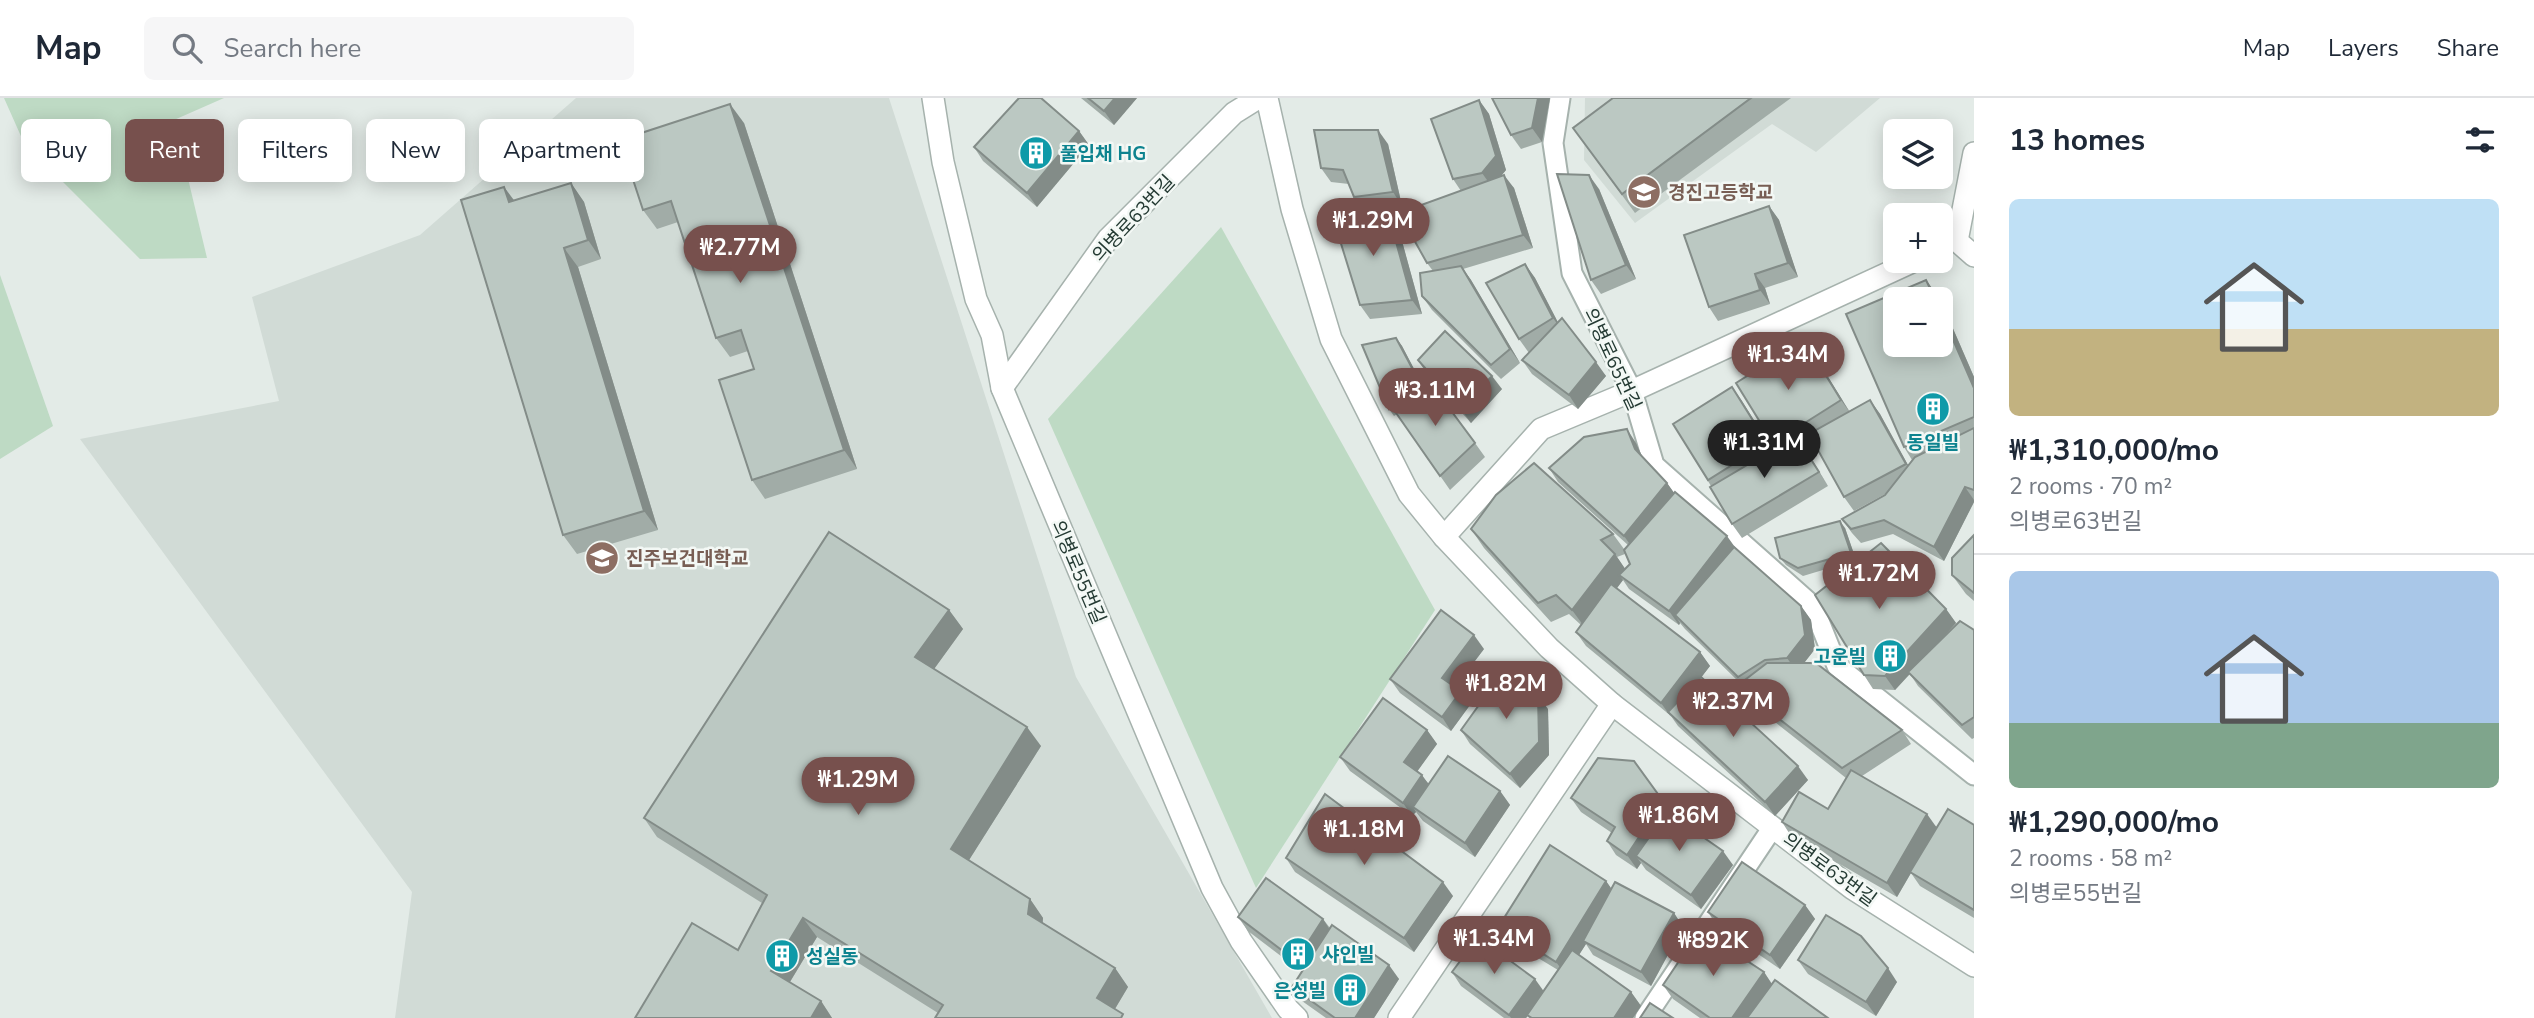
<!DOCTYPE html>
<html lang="en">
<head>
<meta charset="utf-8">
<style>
  :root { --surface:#fff; --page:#f6f6f7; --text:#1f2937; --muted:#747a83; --line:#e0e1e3; --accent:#77504d }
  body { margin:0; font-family:"Nunito Sans","Noto Sans KR",sans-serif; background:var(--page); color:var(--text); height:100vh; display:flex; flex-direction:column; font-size:26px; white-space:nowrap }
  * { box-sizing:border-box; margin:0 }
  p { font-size:23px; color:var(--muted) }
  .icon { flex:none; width:38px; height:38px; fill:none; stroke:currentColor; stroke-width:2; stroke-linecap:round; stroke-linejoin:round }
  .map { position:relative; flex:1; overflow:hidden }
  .side { display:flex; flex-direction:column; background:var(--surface); width:560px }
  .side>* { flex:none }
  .hud { position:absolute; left:21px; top:21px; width:665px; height:63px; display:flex; gap:14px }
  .controls { position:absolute; left:1883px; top:21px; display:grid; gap:14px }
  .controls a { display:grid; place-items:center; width:70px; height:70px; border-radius:10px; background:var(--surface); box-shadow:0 4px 18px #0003; font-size:35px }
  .price { position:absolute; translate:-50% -60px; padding:0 16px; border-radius:24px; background:var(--accent); color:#fff; font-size:23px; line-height:46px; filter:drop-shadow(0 2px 4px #0008) }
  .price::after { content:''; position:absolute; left:50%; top:42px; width:21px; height:16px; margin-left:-10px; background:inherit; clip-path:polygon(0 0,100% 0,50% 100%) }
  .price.active { background:#222; color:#fff }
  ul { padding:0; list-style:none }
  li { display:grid; align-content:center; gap:14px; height:371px; padding:0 35px }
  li+li { border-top:2px solid var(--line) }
  li span { display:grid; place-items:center; height:217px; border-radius:10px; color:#555 }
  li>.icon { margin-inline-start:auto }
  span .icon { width:126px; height:126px; fill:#fffc; stroke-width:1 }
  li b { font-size:30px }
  h2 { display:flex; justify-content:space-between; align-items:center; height:84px; padding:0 35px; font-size:30px }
  .tag { padding:0 24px; border-radius:10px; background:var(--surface); box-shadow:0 4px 18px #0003; font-size:24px; line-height:63px }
  .tag.active { background:var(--accent); color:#fff }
  header { display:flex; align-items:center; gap:42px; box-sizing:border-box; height:98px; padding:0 35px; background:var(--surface); border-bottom:2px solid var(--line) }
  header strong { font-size:33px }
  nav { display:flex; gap:38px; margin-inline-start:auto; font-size:24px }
  .search { width:490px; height:63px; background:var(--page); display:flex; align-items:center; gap:18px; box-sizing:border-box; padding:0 24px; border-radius:10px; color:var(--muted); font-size:26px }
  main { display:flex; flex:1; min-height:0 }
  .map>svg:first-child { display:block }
  .built { fill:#d1dbd6 }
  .green { fill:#bedac4 }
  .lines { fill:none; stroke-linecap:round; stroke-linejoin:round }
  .service-casing { stroke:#a6b2ad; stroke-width:23 }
  .minor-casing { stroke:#a6b2ad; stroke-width:24 }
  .service { stroke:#fff; stroke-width:19 }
  .minor { stroke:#fff; stroke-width:21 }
  .wall { fill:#a1aca7; fill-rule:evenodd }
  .shaded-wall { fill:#838c88 }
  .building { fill:#bbc8c2; stroke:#838c88; stroke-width:2 }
  .labels { text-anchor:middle; stroke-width:5; stroke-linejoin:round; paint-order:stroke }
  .culture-label { font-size:19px; font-weight:bold; fill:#0d838f; stroke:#f3f8f5; text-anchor:start }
  .education-label { font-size:19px; font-weight:bold; fill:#785e54; stroke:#f3f8f5; text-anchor:start }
  .street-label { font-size:19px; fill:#243a33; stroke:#f3f8f5 }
</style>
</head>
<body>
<header>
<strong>Map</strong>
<div class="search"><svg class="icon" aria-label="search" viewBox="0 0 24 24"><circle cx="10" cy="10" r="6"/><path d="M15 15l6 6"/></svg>Search here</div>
<nav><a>Map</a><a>Layers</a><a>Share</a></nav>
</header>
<main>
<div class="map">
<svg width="1974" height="920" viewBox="0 0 1974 920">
  <rect width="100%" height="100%" fill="#e3ebe7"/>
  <g class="built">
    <polygon points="576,0 889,0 1076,579 1272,920 395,920 412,794 80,341 279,303 252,199 420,137"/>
    <polygon points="1585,0 1880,0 1816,54 1772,26 1635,125 1584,62"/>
  </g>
  <g class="green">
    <polygon points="4,0 224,0 174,22 207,160 140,161 24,45"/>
    <polygon points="1221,129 1435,512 1256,790 1048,321"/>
    <polygon points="0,177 53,328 0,361"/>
  </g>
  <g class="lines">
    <g class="service-casing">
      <g id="service">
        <polyline points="1560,0 1553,45 1572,175 1632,293 1654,367 1813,508 1837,568 1974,677"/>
        <polyline points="1645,920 1773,729"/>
      </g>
    </g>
    <g class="minor-casing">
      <g id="minor">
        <polyline points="933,0 943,64 976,201 992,237 1002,290 1212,790 1241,843 1288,911 1297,920"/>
        <polyline points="1267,0 1292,111 1331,241 1409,396 1444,439 1549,550 1612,606 1853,791 1974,868"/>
        <polyline points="1974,55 1957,143 1974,158"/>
        <polyline points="1002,290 1108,141 1234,15 1258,0"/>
        <polyline points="1444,439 1541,331 1632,293 1914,163"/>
        <polyline points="1399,920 1612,606"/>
      </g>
    </g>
    <use href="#service" class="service"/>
    <use href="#minor" class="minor"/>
  </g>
  <g class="wall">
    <polygon points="1081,0 1137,0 1114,27"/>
    <polygon points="1492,0 1550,0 1542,44 1521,51 1511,37"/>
    <polygon points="1613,0 1791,0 1635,115 1573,30"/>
    <polygon points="1479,2 1489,16 1506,72 1501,78 1514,90 1533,150 1463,171 1471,182 1520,265 1501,281 1432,212 1422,198 1433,173 1427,165 1461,93 1453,81"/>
    <polygon points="744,25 857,371 765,401 752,382 754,271 748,253 730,259 716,240 678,124 657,131 643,112"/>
    <polygon points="1079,33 1089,47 1037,109 983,63 974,49"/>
    <polygon points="1388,46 1402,108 1364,113 1354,99 1349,86 1331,84 1321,70"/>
    <polygon points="571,85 584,104 601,161 578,169 658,432 577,456 563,437 504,89 514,102"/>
    <polygon points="1599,91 1636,181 1601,196 1591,182"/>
    <polygon points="1769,108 1779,122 1798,179 1765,190 1770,206 1718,223 1709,209"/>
    <polygon points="1397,125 1422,216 1370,221 1360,207"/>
    <polygon points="1525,166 1535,180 1558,225 1606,278 1578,311 1532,276 1522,262 1529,255 1519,241"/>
    <polygon points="1926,182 1940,201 1895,201 1895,247 1941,247 1941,203 1974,279 1974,404 1944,463 1893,436 1861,445 1852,435 1842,421 1885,397 1887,395 1854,413 1844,399 1812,340 1802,346 1828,388 1742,440 1732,426 1710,389 1711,388 1673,326 1732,289 1773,352 1776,349 1736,285 1804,242 1849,313 1870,302 1880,316 1908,367 1912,362 1904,349 1846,216"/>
    <polygon points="1396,240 1402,248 1423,288 1475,345 1485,359 1450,392 1397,316 1394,318 1389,311"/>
    <polygon points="1418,262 1502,291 1471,325 1427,276"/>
    <path d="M1636 345 1642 358 1667 385 1674 395 1801 508 1811 522 1815 551 1804 565 1902 632 1911 646 1862 678 1937 729 1974 727V820L1920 788 1911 775 1897 799 1791 738 1782 724 1828 711 1846 680 1747 602 1737 588 1740 585 1685 531 1680 525 1679 527 1629 491 1623 482 1617 490 1700 554 1710 568 1701 579 1808 682 1775 718 1678 628 1671 618 1586 548 1576 534 1581 527 1569 516 1551 524 1484 450 1471 431 1613 436 1624 451 1628 447 1558 384 1549 370ZM1625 456 1630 466 1625 471 1617 459Z"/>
    <polygon points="1845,430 1856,462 1803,478 1786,467 1780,460"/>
    <polygon points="1974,437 1974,503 1966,496 1952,477"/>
    <polygon points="1946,511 1956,525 1936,547 1974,532 1974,640 1972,641 1918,588 1910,576 1895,592 1873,591 1864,577"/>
    <polygon points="949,512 963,531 934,571 1041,648 969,762 1030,801 1043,820 1043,825 1115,870 1128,889 1115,911 938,915 817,839 790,884 821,903 832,920 635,920 738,852 762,805 657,739 644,720"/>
    <polygon points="1484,551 1455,589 1470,607 1451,633 1400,595 1390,581"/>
    <polygon points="1548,611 1549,657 1520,690 1470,646 1461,632"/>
    <polygon points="1427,632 1437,646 1417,673 1429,686 1500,693 1510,707 1475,759 1423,723 1416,714 1412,718 1350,673 1340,659"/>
    <polygon points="1571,700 1673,717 1672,718 1733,767 1701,811 1646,772 1641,765 1637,771 1616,757 1607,743 1612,735 1581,714"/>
    <polygon points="1286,760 1453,798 1414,854 1295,774"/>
    <polygon points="1606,783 1611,791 1674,815 1683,829 1651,888 1593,857 1586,846 1579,857 1631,894 1641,908 1633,920 1529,920 1528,918 1526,920 1504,920 1461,888 1452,874 1543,893 1558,872 1508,842 1499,828"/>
    <polygon points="1805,807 1815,821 1780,871 1717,828 1708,814"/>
    <polygon points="1238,819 1323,821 1330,830 1399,881 1374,920 1326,920 1302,903 1292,889 1302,874 1248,833"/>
    <polygon points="1798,862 1897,884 1876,918 1808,876"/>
    <polygon points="1764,874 1772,886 1828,920 1700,920 1673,901 1663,887"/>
  </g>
  <g class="shaded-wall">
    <polygon points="1115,0 1137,0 1114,27 1104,13"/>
    <polygon points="1538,0 1550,0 1542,44 1532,30"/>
    <polygon points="1479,2 1489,16 1506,72 1492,89 1482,75"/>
    <polygon points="730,6 744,25 857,371 844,352"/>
    <polygon points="1378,32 1388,46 1402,108 1393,94"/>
    <polygon points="1079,33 1089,47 1037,109 1027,95"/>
    <polygon points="1504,77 1514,90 1533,150 1523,137"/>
    <polygon points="1589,77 1599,91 1636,181 1626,167"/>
    <polygon points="571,85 584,104 601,161 588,142"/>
    <polygon points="504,89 518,108 509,104"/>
    <polygon points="1769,108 1779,122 1798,179 1788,165"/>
    <polygon points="1387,111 1397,125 1422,216 1412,202"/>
    <polygon points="564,150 578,169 658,432 644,413"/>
    <polygon points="1525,166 1535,180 1563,234 1553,220"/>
    <polygon points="1461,168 1471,182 1520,265 1510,251"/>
    <polygon points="1755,176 1765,190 1770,206 1760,192"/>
    <polygon points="1926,182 1940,201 1935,201"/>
    <polygon points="1941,203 1974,279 1974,290 1941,214"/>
    <polygon points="1396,240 1402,248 1425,292 1420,285"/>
    <polygon points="1804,242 1814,256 1851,316 1841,302"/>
    <polygon points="1596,264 1606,278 1578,311 1569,297"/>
    <polygon points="1492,278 1502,291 1471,325 1461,311"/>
    <polygon points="1732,289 1742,303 1777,359 1767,345"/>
    <polygon points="1870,302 1880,316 1915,380 1906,366"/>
    <polygon points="1627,331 1636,345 1645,365 1635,351"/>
    <polygon points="1796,338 1806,352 1828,388 1819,374"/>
    <polygon points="1667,385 1677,399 1634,452 1624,438"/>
    <polygon points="1965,389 1974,402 1974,404 1944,463 1934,449"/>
    <polygon points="1840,423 1845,430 1856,462 1851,455"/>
    <polygon points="1727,438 1737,452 1675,517 1680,525 1679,527 1669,513"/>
    <polygon points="1615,456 1628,475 1619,477 1623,482 1586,531 1572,512"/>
    <polygon points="1801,508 1811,522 1815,551 1797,574 1787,560"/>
    <polygon points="1946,511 1956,525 1895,592 1885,578"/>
    <polygon points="949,512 963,531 929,578 915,559"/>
    <polygon points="1474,537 1484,551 1452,593 1442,580"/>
    <polygon points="1700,554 1710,568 1672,618 1668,614 1671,619 1661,605"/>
    <polygon points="1461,593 1470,607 1451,633 1442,619"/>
    <polygon points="1538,597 1548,611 1549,657 1520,690 1510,676"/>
    <polygon points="1027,629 1041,648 964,770 951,751"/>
    <polygon points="1427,632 1437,646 1414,678 1404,664"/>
    <polygon points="1798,668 1808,682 1775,718 1765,704"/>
    <polygon points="1422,677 1432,691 1413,709 1416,714 1412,718 1403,705"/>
    <polygon points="1500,693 1510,707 1475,759 1465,745"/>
    <polygon points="1663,703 1673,717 1643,762 1636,758 1641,765 1637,771 1627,757"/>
    <polygon points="1927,716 1937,730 1897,799 1887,785"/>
    <polygon points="1723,753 1733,767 1701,811 1691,797"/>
    <polygon points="1606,783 1616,797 1583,843 1586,846 1566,877 1556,864"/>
    <polygon points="1443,784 1453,798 1414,854 1404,840"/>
    <polygon points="1030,801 1043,820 1041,835 1028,816"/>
    <polygon points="1805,807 1815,821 1780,871 1770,857"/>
    <polygon points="1674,815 1683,829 1651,888 1641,874"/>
    <polygon points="803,820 817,839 785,892 771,873"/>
    <polygon points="1323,821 1332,835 1305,877 1296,863"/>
    <polygon points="1389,867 1399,881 1374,920 1355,920"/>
    <polygon points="1115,870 1128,889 1110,919 1097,900"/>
    <polygon points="1888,870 1897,884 1876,918 1866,904"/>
    <polygon points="1764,874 1773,888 1751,920 1732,920"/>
    <polygon points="1535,881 1545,895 1526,920 1511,920 1509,917"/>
    <polygon points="1631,894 1641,908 1633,920 1614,920"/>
    <polygon points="821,903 832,920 811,920"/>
  </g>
  <g class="building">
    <polygon points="1019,0 1041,0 1079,33 1027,95 974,49"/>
    <polygon points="1088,0 1115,0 1104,13"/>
    <polygon points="1492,0 1538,0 1532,30 1511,37"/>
    <polygon points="1613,0 1751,0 1622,96 1573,30"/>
    <polygon points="1479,2 1496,58 1482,75 1453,81 1431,21"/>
    <polygon points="730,6 844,352 752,382 719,282 754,271 741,232 716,240 671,103 643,112 620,42"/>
    <polygon points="1314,32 1378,32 1393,94 1354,99 1343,72 1321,70"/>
    <polygon points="1557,76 1589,77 1626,167 1591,182"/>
    <polygon points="1504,77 1523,137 1427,165 1399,115"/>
    <polygon points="571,85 588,142 564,150 644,413 563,437 461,102 504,89 509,104"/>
    <polygon points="1769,108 1788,165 1755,176 1760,192 1709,209 1684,137"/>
    <polygon points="1387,111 1412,202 1360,207 1334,123"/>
    <polygon points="1525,166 1553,220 1519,241 1486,185"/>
    <polygon points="1461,168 1510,251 1491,267 1422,198 1420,175"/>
    <polygon points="1926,182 1935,201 1895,201 1895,247 1941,247 1941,214 1974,290 1974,319 1904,349 1846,216"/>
    <polygon points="1562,220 1596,264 1569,297 1522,262"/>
    <polygon points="1445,233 1492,278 1461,311 1418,262"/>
    <polygon points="1396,240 1420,285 1389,311 1362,247"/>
    <polygon points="1804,242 1841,302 1773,345 1736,285"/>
    <polygon points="1429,283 1475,345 1440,378 1394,312"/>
    <polygon points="1732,289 1767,345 1708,382 1673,326"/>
    <polygon points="1870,302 1906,366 1844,399 1809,336"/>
    <polygon points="1974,330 1974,392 1965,389 1934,449 1884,422 1851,431 1842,421 1885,397 1915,359"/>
    <polygon points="1627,331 1635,351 1667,385 1624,438 1549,370 1584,339"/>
    <polygon points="1796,338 1819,374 1732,426 1710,389"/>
    <polygon points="1534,365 1613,436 1601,442 1615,456 1572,512 1556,497 1538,505 1471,431 1496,397"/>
    <polygon points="1675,394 1727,438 1669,513 1619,477 1630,466 1624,452"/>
    <polygon points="1840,423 1851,455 1798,470 1780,460 1775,440"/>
    <polygon points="829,434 949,512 915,559 1027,629 951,751 1030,801 1028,816 1115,870 1097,900 1123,916 1121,920 935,920 943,907 803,820 771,873 821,903 811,920 635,920 692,825 738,852 767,797 644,720"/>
    <polygon points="1974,437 1974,495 1952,477 1952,460"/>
    <polygon points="1881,445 1946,511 1885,578 1864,577 1815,497"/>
    <polygon points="1734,449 1801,508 1805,537 1787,560 1765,562 1738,579 1675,517"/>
    <polygon points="1611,486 1700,554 1661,605 1576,534"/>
    <polygon points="1441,512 1474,537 1442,580 1461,593 1442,619 1390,581"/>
    <polygon points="1960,523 1974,532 1974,619 1962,627 1908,574"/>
    <polygon points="1767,565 1816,565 1902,632 1842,670 1737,588"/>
    <polygon points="1507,568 1538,597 1539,644 1510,676 1461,632"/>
    <polygon points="1701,579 1798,668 1765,704 1668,614"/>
    <polygon points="1383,600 1427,632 1404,664 1422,677 1403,705 1340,659"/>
    <polygon points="1448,658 1500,693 1465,745 1413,709"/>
    <polygon points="1598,660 1634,663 1663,703 1627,757 1607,743 1615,729 1571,700"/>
    <polygon points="1851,672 1927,716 1887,785 1782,724 1799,694 1828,711"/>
    <polygon points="1325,696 1443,784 1404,840 1286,760"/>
    <polygon points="1948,711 1974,727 1974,812 1910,774"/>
    <polygon points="1667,714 1723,753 1691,797 1636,758"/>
    <polygon points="1550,747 1606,783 1556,864 1499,828"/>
    <polygon points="1742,764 1805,807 1770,857 1708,814"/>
    <polygon points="1266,780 1323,821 1296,863 1238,819"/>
    <polygon points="1615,784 1674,815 1641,874 1583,843"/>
    <polygon points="1826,817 1861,838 1888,870 1866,904 1798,862"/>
    <polygon points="1332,827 1389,867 1355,920 1335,920 1292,889"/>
    <polygon points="1700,832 1764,874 1732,920 1710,920 1663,887"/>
    <polygon points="1478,839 1535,881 1509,917 1452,874"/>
    <polygon points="1572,852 1631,894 1614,920 1532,920 1527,917"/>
    <polygon points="1775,882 1828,920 1747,920"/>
    <polygon points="1650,905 1673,920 1640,920"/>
  </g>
  <defs>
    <g id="building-disc" transform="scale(1.75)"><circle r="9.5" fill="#0f9aa8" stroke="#f3f8f5"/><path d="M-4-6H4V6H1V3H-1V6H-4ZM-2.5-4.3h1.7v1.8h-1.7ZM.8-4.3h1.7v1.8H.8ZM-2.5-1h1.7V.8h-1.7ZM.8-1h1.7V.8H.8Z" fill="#fff"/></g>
    <g id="school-disc" transform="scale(1.75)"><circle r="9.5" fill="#8d6e63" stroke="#f3f8f5"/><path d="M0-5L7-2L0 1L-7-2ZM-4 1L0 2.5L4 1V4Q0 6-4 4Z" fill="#fff"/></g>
  </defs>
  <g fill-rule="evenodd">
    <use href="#building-disc" x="1036" y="55"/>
    <use href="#school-disc" x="1644" y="94"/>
    <use href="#building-disc" x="1933" y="311"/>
    <use href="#school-disc" x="602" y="460"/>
    <use href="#building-disc" x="1890" y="558"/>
    <use href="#building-disc" x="1298" y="856"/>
    <use href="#building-disc" x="782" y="858"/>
    <use href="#building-disc" x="1350" y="892"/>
  </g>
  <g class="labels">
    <g class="culture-label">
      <text x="1060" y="62">풀입채 HG</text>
      <text x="1933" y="351" text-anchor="middle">동일빌</text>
      <text x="1866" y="565" text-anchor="end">고운빌</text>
      <text x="1322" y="863">샤인빌</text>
      <text x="806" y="865">성실동</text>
      <text x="1326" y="899" text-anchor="end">은성빌</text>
    </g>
    <g class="education-label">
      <text x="1668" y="101">경진고등학교</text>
      <text x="626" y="467">진주보건대학교</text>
    </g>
    <g class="street-label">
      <text transform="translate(1133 120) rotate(-47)" y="7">의병로63번길</text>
      <text transform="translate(1613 261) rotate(65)" y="7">의병로65번길</text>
      <text transform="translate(1079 474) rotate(67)" y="7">의병로55번길</text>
      <text transform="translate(1830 771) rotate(36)" y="7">의병로63번길</text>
    </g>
  </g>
</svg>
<div class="controls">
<a><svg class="icon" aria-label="layers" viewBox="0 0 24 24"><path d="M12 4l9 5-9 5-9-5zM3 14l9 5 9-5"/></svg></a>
<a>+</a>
<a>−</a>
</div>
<b class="price" style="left:1373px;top:160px">₩1.29M</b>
<b class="price" style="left:740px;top:187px">₩2.77M</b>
<b class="price" style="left:1788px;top:294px">₩1.34M</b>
<b class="price" style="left:1435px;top:330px">₩3.11M</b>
<b class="price active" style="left:1764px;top:382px">₩1.31M</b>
<b class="price" style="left:1879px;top:513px">₩1.72M</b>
<b class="price" style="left:1506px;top:623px">₩1.82M</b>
<b class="price" style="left:1733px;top:641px">₩2.37M</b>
<b class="price" style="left:858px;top:719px">₩1.29M</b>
<b class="price" style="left:1679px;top:755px">₩1.86M</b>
<b class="price" style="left:1364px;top:769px">₩1.18M</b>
<b class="price" style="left:1494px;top:878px">₩1.34M</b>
<b class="price" style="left:1713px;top:880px">₩892K</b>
<div class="hud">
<a class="tag">Buy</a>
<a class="tag active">Rent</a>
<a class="tag">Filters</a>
<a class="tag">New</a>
<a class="tag">Apartment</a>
</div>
</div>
<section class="side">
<h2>13 homes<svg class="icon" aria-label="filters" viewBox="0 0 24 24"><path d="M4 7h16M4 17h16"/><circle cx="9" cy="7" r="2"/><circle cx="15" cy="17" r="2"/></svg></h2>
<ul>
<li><span style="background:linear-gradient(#bfe0f5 60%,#c2b280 0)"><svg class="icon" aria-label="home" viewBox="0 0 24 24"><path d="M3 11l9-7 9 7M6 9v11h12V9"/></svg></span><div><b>₩1,310,000/mo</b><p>2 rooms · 70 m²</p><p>의병로63번길</p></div></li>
<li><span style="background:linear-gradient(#a9c7e8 70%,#7fa58c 0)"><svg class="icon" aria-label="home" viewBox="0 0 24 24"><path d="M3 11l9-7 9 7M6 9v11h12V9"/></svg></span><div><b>₩1,290,000/mo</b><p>2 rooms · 58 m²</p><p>의병로55번길</p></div></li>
</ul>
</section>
</main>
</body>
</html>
